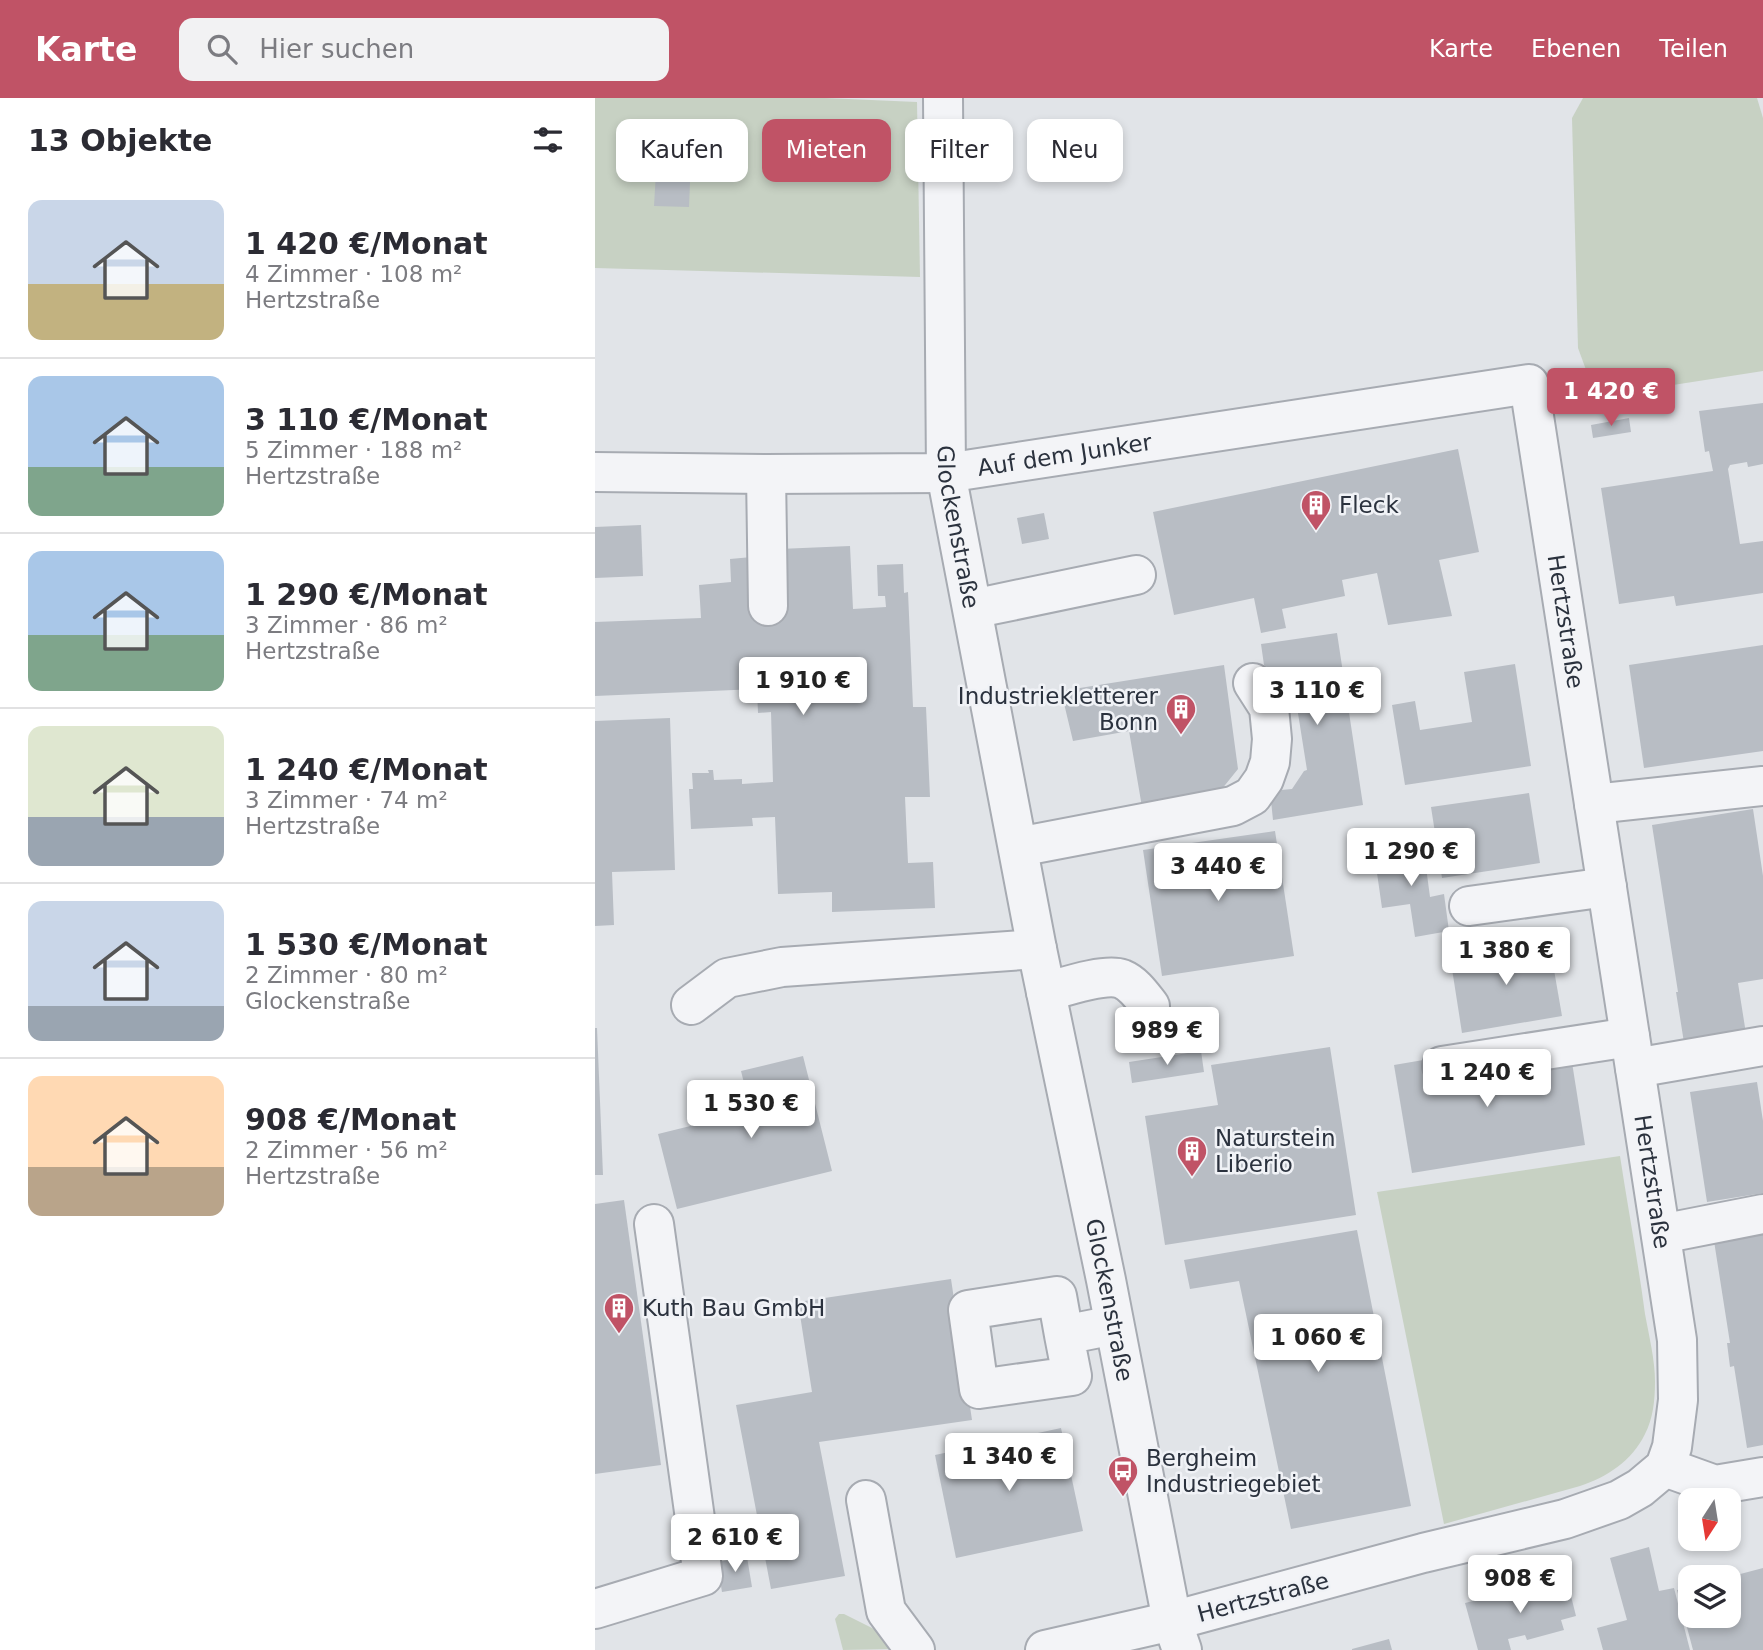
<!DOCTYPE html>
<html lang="de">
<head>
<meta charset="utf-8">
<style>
  :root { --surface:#fff; --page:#f2f2f3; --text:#2b2b33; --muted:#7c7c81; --line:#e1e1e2; --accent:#c05366 }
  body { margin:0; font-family:"DejaVu Sans",sans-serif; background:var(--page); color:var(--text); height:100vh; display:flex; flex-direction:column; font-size:26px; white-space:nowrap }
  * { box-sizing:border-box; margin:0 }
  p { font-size:23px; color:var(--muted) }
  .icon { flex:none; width:38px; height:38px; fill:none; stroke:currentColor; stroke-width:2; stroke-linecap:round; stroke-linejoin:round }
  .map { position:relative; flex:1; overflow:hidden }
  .sheet { display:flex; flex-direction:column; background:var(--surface); width:595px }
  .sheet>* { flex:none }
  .hud { position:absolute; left:21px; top:21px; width:665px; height:63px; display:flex; gap:14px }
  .needle { width:46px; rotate:192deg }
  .tools { position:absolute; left:1083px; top:1390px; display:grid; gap:14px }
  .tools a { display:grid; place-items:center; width:63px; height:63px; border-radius:14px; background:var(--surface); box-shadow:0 4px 10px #0003; font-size:35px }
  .price { position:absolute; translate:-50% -60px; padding:0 16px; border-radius:7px; background:#fff; color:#222; font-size:23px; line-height:46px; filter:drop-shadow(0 2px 4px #0008) }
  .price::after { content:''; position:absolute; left:50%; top:42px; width:21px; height:16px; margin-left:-10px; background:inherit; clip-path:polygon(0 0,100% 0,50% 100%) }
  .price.active { background:var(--accent); color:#fff }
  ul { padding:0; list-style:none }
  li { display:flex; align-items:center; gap:21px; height:175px; padding:0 28px }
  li+li { border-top:2px solid var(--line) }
  li span { display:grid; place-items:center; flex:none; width:196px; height:140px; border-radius:14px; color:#555 }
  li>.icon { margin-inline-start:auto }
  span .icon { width:84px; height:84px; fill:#fffc; stroke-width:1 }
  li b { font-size:30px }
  h2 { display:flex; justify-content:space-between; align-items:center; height:84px; padding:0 28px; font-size:30px }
  .pill { padding:0 24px; border-radius:14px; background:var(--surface); box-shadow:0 4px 10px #0003; font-size:24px; line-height:63px }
  .pill.active { background:var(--accent); color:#fff }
  header { display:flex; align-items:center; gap:42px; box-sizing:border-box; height:98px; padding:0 35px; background:var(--accent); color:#fff }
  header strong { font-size:33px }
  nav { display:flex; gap:38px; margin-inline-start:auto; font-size:24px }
  .search { width:490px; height:63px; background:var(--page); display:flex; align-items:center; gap:18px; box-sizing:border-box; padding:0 24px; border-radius:14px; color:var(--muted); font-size:26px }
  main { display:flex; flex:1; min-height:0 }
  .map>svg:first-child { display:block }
  .green { fill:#c7d1c3 }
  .building { fill:#b8bdc4 }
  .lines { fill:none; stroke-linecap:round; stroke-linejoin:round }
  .minor-casing { stroke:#a7abb2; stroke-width:42 }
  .minor { stroke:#f3f4f7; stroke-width:38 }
  .labels { text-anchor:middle; stroke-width:5; stroke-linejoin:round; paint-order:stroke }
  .street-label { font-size:23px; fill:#2b323e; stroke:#f0f2f6 }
  .poi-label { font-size:23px; fill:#2b323e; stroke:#f0f2f6; text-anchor:start }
</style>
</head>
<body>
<header>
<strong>Karte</strong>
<div class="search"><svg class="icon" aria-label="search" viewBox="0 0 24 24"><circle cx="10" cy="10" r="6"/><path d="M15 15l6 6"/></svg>Hier suchen</div>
<nav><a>Karte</a><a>Ebenen</a><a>Teilen</a></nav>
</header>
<main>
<section class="sheet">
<h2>13 Objekte<svg class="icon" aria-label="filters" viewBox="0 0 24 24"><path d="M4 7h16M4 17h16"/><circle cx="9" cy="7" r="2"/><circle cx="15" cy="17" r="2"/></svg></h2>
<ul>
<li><span style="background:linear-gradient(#c9d6e8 60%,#c2b280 0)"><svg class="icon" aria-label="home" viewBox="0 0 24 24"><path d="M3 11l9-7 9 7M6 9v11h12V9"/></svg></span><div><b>1 420 €/Monat</b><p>4 Zimmer · 108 m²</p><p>Hertzstraße</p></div></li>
<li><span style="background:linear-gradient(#a9c7e8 65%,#7fa58c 0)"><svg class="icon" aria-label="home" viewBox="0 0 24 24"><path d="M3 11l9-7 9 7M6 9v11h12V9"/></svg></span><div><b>3 110 €/Monat</b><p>5 Zimmer · 188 m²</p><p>Hertzstraße</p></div></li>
<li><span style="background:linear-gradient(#a9c7e8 60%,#7fa58c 0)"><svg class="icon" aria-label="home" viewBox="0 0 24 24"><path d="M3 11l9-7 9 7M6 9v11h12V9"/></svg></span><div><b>1 290 €/Monat</b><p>3 Zimmer · 86 m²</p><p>Hertzstraße</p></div></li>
<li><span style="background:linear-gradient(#dfe7d0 65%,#9aa5b1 0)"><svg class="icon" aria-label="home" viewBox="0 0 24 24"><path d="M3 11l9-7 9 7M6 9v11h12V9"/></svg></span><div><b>1 240 €/Monat</b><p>3 Zimmer · 74 m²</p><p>Hertzstraße</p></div></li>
<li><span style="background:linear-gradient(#c9d6e8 75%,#9aa5b1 0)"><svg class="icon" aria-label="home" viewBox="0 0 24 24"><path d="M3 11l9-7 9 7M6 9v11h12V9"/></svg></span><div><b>1 530 €/Monat</b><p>2 Zimmer · 80 m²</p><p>Glockenstraße</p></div></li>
<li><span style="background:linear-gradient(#ffd9b3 65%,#b9a48a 0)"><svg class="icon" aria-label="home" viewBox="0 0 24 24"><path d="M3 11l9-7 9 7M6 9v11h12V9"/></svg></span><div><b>908 €/Monat</b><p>2 Zimmer · 56 m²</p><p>Hertzstraße</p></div></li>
</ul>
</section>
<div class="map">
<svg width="1168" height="1552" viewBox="0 0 1168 1552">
  <rect width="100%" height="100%" fill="#e1e4e8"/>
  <g class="green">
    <polygon points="0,0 230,0 322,4 325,179 0,170"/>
    <polygon points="988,0 1162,0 1168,20 1168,273 1001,299 983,250 977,20"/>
    <path d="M1025 1058C1033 1111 1043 1163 1050 1216 1054 1238 1060 1262 1060 1284 1060 1302 1058 1321 1050 1336 1037 1363 1012 1379 985 1388L849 1426 782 1094Z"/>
    <polygon points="244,1516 249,1516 299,1541 296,1551 248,1552 240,1521"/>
  </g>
  <g class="building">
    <polygon points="62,57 96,59 94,109 59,108"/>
    <polygon points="1168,305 1168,366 1153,369 1152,364 1135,367 1133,371 1145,446 1168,443 1168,495 1081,508 1079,498 1024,506 1006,390 1118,373 1114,353 1110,354 1104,313"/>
    <polygon points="1034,320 1036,334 998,340 996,327"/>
    <polygon points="863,351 884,454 844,462 857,518 793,527 782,475 747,482 750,498 687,511 691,530 666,535 659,500 579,517 558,414"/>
    <polygon points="449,415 454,441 427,446 422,420"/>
    <polygon points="46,427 48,478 0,480 0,429"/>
    <polygon points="255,448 258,511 291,509 290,498 283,498 282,467 308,466 309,495 313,494 318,609 331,609 335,699 310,699 313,765 338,764 340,810 237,814 237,794 183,796 180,719 157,720 158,728 96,731 94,691 98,691 97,675 114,675 113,672 118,672 119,682 147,681 147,686 178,684 176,614 163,615 162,591 0,598 0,524 106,520 104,487 136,484 135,461 157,459 184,451"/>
    <polygon points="742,535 768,707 678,722 675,693 697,691 709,673 712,672 699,590 669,567 666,546"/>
    <polygon points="1168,547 1168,653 1049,670 1034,567"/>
    <polygon points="920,566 936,668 810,687 797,607 820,603 825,632 877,624 869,574"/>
    <polygon points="629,567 643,671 622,697 547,709 534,633 478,643 466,593"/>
    <polygon points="75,620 80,772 17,774 19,827 0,828 0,623"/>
    <polygon points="934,695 945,765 847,780 836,709"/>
    <polygon points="1158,711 1168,778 1168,881 1143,885 1152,942 1090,951 1081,894 1083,894 1057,727"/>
    <polygon points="680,733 699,858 567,878 548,752"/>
    <polygon points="824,742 828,770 831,769 835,799 849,796 854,833 820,839 815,806 787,810 782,775 789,774 786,748"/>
    <polygon points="954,843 967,918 867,935 855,858"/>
    <polygon points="0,930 2,930 8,1077 0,1077"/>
    <polygon points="735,949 761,1117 570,1147 550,1018 623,1007 616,967"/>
    <polygon points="606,953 609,974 537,985 534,964"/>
    <polygon points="208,958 237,1073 82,1111 63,1036 156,1013 146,973"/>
    <polygon points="976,958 990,1047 817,1075 799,967 846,959"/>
    <polygon points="1162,984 1168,1023 1168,1095 1112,1104 1095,994"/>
    <polygon points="29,1102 66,1367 0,1376 0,1106"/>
    <polygon points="762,1132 816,1408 696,1431 644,1183 595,1191 589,1162"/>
    <polygon points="1168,1135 1168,1347 1152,1350 1139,1268 1135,1269 1132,1245 1135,1245 1119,1143"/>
    <polygon points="356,1181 377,1322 224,1344 250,1478 176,1491 141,1307 217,1294 203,1204"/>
    <polygon points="466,1330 488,1433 361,1460 340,1357"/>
    <polygon points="1054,1449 1064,1493 1079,1490 1095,1552 1008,1552 1002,1530 1032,1522 1015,1460"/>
    <polygon points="152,1459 157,1489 127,1494 122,1464"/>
    <polygon points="1168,1470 1168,1552 1098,1552 1082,1492 1096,1489 1096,1517 1134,1517 1134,1479"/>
    <polygon points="972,1482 981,1518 966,1522 969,1532 932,1542 930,1537 913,1541 916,1552 883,1552 870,1505 956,1483 957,1486"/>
    <polygon points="794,1541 797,1552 757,1552 757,1551"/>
  </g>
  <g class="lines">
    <g class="minor-casing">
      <g id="minor">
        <path id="s1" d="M348 0 351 375 442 851 511 1182 577 1523 587 1552"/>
        <path id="s2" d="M0 374 171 376 351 375 934 286 1082 1242 1083 1302 1077 1349 1070 1369 1045 1390 1024 1402 970 1421 828 1455 577 1523 450 1552"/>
        <polyline points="171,376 173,508"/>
        <polyline points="378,513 387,509 541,477"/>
        <polyline points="999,706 1168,688"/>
        <polyline points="423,749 638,708 657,698 669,681 675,664 677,641 674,610 658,585"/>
        <polyline points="874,808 1012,789"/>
        <path d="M451 894C469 889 510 875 527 881 539 886 547 898 555 908"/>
        <polyline points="96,907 132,880 187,869 442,851"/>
        <polyline points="847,968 1035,939"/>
        <polyline points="1040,970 1168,948"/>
        <polyline points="1066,1136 1168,1116"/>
        <polyline points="469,1237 462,1198 373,1212 384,1291 477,1278 469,1237 519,1227"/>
        <polyline points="1070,1369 1120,1387 1168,1379"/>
        <polyline points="271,1402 291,1513 320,1552"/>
        <polyline points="0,1511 108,1478 59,1126"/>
      </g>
    </g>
    <use href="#minor" class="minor"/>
  </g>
  <defs>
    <g id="building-pin" transform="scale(1.575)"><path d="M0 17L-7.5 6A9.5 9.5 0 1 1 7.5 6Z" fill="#c05366" stroke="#f0f2f6"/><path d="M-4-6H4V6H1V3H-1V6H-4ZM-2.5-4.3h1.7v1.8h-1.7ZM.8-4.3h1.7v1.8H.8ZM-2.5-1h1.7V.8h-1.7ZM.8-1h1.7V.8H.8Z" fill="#fff"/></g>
    <g id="bus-pin" transform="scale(1.575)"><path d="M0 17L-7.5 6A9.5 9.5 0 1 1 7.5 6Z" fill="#c05366" stroke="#f0f2f6"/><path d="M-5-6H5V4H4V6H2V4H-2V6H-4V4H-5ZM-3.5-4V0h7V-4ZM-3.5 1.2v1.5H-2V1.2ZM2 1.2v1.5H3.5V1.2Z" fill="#fff"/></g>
  </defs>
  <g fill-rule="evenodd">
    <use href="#building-pin" x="721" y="407"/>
    <use href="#building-pin" x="586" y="611"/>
    <use href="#building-pin" x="597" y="1053"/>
    <use href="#building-pin" x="24" y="1210"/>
    <use href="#bus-pin" x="528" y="1373"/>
  </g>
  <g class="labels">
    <g class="street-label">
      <text dy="8" stroke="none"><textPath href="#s2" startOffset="471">Auf dem Junker</textPath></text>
      <text dy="8" stroke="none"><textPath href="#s1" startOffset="430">Glockenstraße</textPath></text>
      <text dy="8" stroke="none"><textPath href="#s2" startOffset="1181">Hertzstraße</textPath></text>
      <text dy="8" stroke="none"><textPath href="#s2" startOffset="1748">Hertzstraße</textPath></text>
      <text dy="8" stroke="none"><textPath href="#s1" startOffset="1218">Glockenstraße</textPath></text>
      <text transform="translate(668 1499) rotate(-15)" y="8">Hertzstraße</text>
    </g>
    <g class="poi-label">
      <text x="744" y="415">Fleck</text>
      <text x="563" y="606" text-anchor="end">Industriekletterer<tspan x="563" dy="26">Bonn</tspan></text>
      <text x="620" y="1048">Naturstein<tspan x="620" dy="26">Liberio</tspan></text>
      <text x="47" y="1218">Kuth Bau GmbH</text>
      <text x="551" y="1368">Bergheim<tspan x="551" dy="26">Industriegebiet</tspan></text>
    </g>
  </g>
</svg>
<div class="tools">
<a><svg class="needle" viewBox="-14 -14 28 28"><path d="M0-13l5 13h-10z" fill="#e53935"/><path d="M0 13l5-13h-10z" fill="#7c7c81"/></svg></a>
<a><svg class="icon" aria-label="layers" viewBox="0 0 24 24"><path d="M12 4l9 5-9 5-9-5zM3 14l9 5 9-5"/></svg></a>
</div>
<b class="price active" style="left:1016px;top:330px">1 420 €</b>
<b class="price" style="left:208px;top:619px">1 910 €</b>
<b class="price" style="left:722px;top:629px">3 110 €</b>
<b class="price" style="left:816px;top:790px">1 290 €</b>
<b class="price" style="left:623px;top:805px">3 440 €</b>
<b class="price" style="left:911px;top:889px">1 380 €</b>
<b class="price" style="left:572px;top:969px">989 €</b>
<b class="price" style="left:892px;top:1011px">1 240 €</b>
<b class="price" style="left:156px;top:1042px">1 530 €</b>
<b class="price" style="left:723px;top:1276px">1 060 €</b>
<b class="price" style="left:414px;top:1395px">1 340 €</b>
<b class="price" style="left:140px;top:1476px">2 610 €</b>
<b class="price" style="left:925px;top:1517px">908 €</b>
<div class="hud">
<a class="pill">Kaufen</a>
<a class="pill active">Mieten</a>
<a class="pill">Filter</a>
<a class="pill">Neu</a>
</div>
</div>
</main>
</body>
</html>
